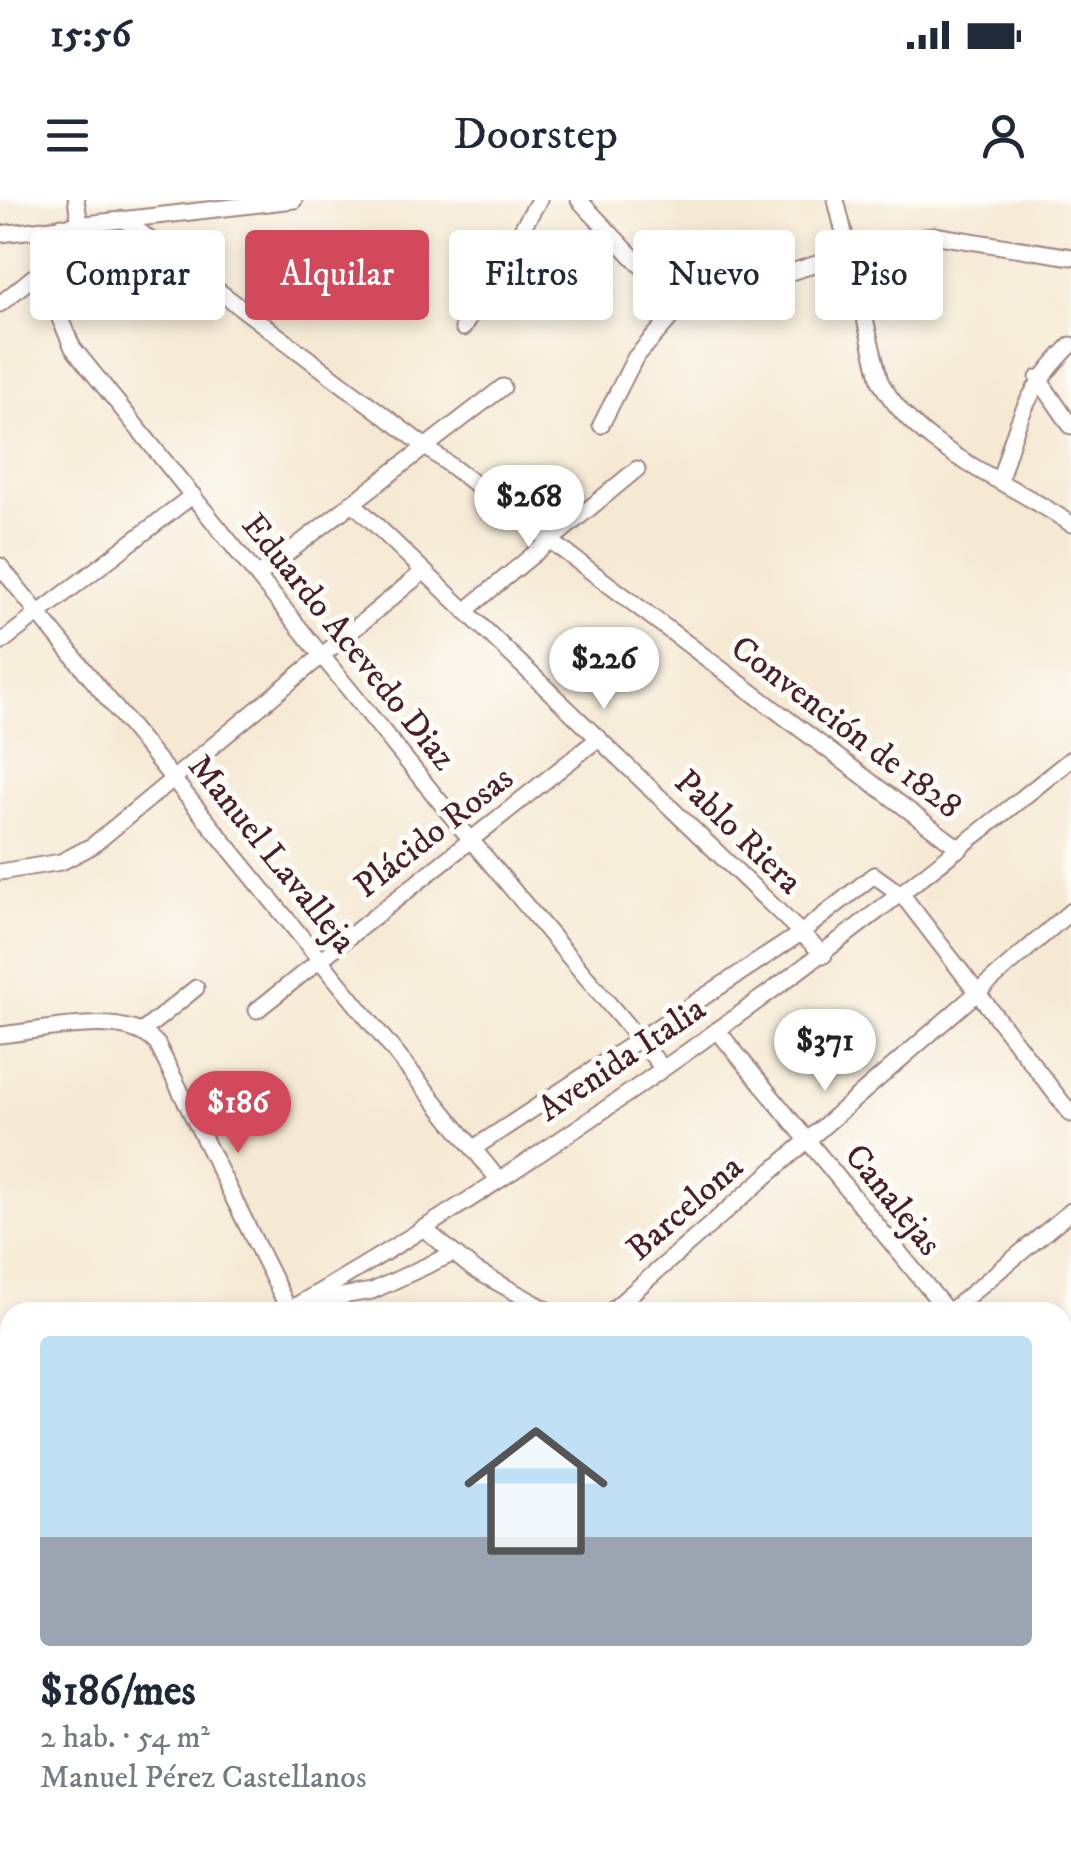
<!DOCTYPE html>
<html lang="es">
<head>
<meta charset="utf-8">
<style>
  :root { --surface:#fff; --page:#f6f6f7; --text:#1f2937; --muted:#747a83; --accent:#d1495b }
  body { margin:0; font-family:"IM FELL DW Pica",serif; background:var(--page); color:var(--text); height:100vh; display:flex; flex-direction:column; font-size:38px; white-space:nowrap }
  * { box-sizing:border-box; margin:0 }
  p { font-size:32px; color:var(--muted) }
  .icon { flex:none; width:55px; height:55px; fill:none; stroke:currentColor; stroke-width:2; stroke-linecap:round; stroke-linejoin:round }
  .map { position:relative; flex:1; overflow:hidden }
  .side { position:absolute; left:0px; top:1102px; width:1072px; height:552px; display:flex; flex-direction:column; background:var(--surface); border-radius:30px 30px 0 0; box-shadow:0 5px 15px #0003 }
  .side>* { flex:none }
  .guide { position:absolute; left:30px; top:30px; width:1012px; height:90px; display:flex; gap:20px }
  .price { position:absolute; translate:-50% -85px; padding:0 22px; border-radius:35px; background:#fff; color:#222; font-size:32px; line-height:65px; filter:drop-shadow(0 2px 5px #0008) }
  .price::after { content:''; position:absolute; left:50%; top:60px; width:30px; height:22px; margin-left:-15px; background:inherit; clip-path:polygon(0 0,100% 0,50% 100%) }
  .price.current { background:var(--accent); color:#fff }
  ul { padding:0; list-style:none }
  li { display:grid; align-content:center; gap:20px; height:530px; padding:0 40px }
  li span { display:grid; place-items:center; height:310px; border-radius:10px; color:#555 }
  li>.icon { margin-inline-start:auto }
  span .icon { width:180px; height:180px; fill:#fffc; stroke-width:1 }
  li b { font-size:42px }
  .chip { padding:0 35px; border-radius:10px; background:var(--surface); box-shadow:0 5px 15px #0003; font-size:35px; line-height:90px }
  .chip.current { background:var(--accent); color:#fff }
  .status { display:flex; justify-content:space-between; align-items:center; height:70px; padding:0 50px; background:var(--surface); direction:ltr }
  .status svg { height:28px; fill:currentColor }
  header { display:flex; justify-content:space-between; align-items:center; height:130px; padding:0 40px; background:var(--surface); font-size:45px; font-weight:600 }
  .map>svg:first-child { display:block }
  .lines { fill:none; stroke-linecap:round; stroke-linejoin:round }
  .minor-casing { stroke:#a0847f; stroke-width:19 }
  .path { stroke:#a0847f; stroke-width:2.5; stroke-dasharray:2.5 8; stroke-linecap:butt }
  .minor { stroke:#fff; stroke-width:15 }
  .labels { text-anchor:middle; stroke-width:10; stroke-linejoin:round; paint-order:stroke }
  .street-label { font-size:35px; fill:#4a1f2b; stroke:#fdfcf7 }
</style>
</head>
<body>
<div class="status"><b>15:56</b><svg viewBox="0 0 49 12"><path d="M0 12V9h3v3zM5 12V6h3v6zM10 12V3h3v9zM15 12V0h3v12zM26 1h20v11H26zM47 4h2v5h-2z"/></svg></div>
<header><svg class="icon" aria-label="menu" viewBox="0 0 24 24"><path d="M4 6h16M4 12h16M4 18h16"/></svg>Doorstep<svg class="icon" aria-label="person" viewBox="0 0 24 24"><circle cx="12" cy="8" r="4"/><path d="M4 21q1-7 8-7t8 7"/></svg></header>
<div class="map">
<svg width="1071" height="1653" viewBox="0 0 1071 1653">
  <rect width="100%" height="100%" fill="#fdfcf7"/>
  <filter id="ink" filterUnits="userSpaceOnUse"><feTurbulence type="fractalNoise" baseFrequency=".01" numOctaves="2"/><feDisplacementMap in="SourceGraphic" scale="20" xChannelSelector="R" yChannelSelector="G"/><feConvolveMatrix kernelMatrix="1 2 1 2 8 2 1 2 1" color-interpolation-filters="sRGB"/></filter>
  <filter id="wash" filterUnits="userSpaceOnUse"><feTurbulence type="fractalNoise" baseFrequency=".0048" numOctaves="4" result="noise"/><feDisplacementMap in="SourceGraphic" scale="40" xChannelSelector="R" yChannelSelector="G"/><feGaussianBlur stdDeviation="2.25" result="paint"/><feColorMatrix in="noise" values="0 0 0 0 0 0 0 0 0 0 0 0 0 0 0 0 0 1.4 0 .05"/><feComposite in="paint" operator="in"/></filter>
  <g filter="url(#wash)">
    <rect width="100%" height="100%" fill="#f5e9d3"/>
  </g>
  <g filter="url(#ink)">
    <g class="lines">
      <g class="minor-casing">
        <g id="minor">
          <polyline points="76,0 80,24"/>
          <polyline points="579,0 680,107"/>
          <path d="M836 0 880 181C918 252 1007 279 1071 324"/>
          <polyline points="123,19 960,649"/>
          <polyline points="62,26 57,112 73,148 470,639 662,867"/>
          <polyline points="0,34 294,0"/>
          <polyline points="0,104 33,77 59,72"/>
          <polyline points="463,128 539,0"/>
          <polyline points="1038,178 1071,226"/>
          <polyline points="601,225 635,158 680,107 848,54 933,35 1071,57"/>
          <path d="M1000 279C1019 218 1025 191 1071 145"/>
          <polyline points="352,302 824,755"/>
          <polyline points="0,366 498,979"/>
          <polyline points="259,375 503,187"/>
          <polyline points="465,411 637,269"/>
          <polyline points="0,443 193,295"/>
          <polyline points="0,672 61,662 92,646 424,371"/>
          <polyline points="257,810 599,538"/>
          <polyline points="144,830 196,788"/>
          <polyline points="717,830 948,1112"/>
          <path d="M0 835C45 831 125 809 157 844L289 1110"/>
          <polyline points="474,948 801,733 874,675 903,696 1071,914"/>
          <polyline points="423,1028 473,1069 551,1112"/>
          <polyline points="305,1102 372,1091 452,1054"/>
          <path d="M285 1112C562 952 822 760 1071 559"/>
          <polyline points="610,1112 1071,711"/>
          <polyline points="949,1112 1071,1011"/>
          <polyline points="1062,1255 1071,1266"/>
          <polyline points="0,1256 10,1251"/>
          <polyline points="1062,1372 1071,1375"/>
          <polyline points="0,1503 10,1503"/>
          <polyline points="27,1645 27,1653"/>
          <polyline points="757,1645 759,1653"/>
        </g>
      </g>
      <polyline class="path" points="478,1653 478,1645"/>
      <use href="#minor" class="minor"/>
    </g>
  </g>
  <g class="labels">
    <g class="street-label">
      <text transform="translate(350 441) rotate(51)" y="12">Eduardo Acevedo Diaz</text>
      <text transform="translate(847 526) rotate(37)" y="12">Convención de 1828</text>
      <text transform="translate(433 631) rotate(-38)" y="12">Plácido Rosas</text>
      <text transform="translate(739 631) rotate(44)" y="12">Pablo Riera</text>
      <text transform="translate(273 653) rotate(51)" y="12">Manuel Lavalleja</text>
      <text transform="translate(621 858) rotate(-34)" y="12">Avenida Italia</text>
      <text transform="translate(894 999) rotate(51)" y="12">Canalejas</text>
      <text transform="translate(684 1007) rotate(-41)" y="12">Barcelona</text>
    </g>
  </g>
</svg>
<b class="price" style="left:529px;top:350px">$268</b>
<b class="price" style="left:604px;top:512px">$226</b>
<b class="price" style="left:825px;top:894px">$371</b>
<b class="price current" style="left:238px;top:956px">$186</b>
<div class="guide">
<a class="chip">Comprar</a>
<a class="chip current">Alquilar</a>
<a class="chip">Filtros</a>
<a class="chip">Nuevo</a>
<a class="chip">Piso</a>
</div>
<section class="side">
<ul>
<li><span style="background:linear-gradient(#bfe0f5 65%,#9aa5b1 0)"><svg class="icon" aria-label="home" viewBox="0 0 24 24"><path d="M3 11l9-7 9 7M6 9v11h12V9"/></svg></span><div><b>$186/mes</b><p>2 hab. · 54 m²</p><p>Manuel Pérez Castellanos</p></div></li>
</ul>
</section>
</div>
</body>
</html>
